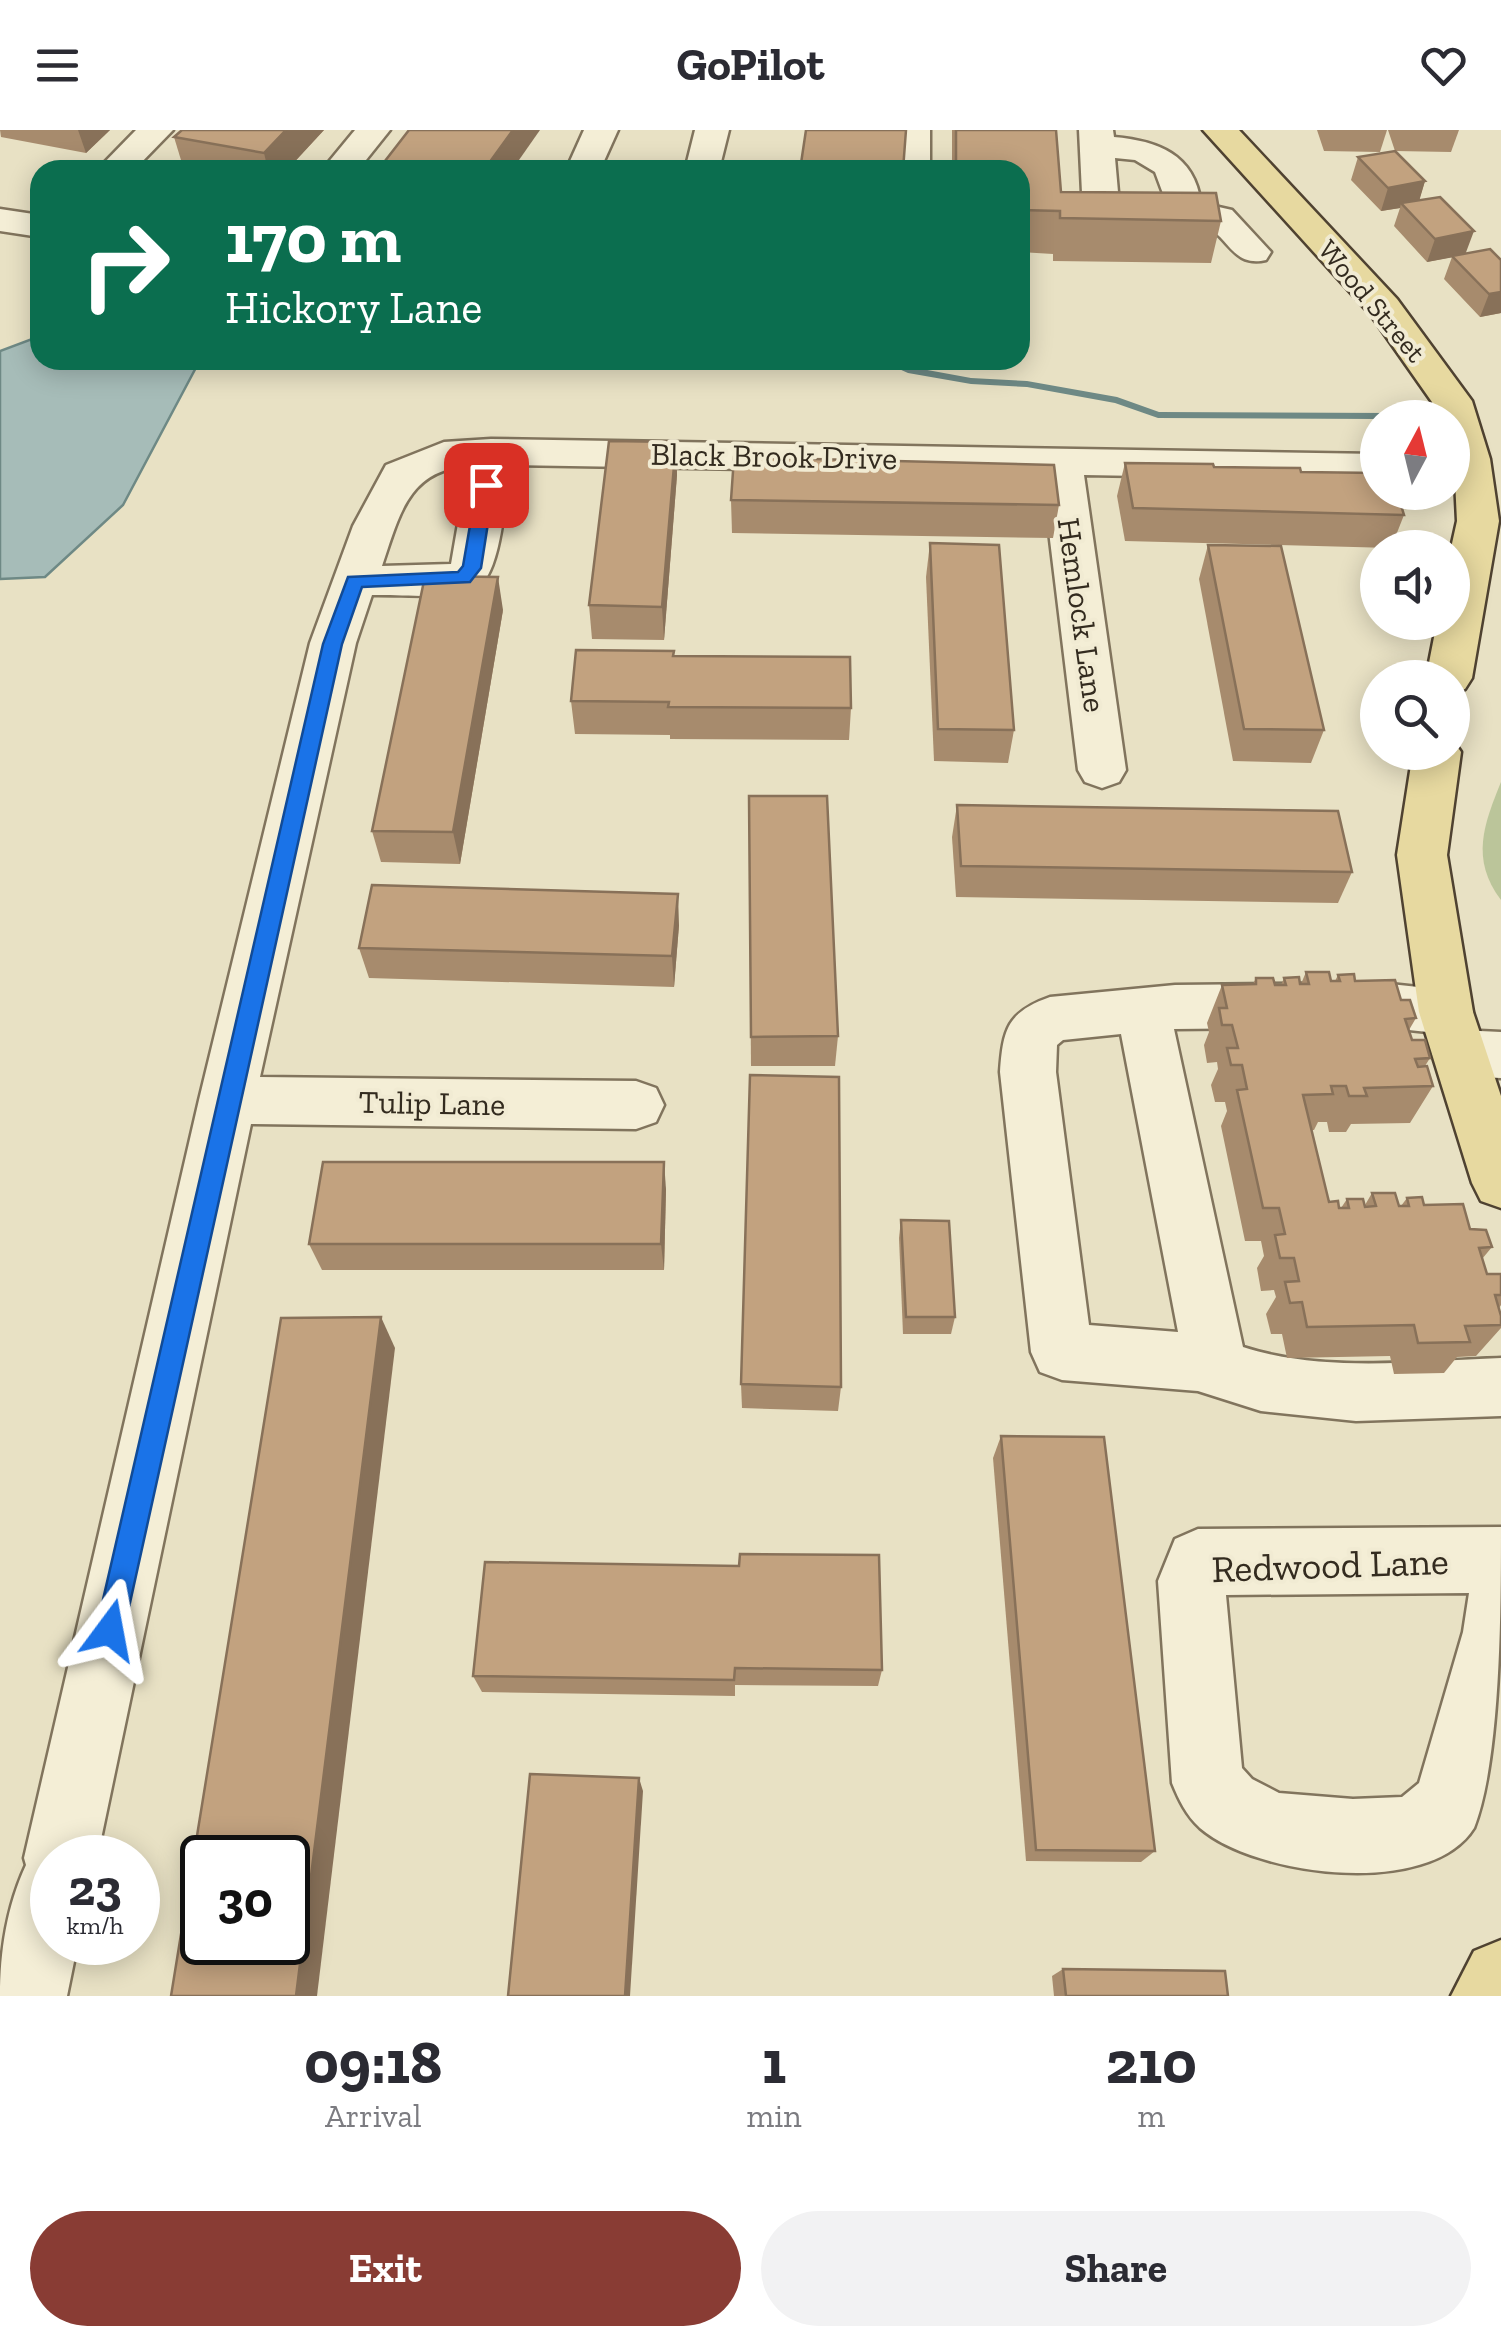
<!DOCTYPE html>
<style>
body{margin:0;font-family:"Zilla Slab",serif;background:#f2f2f3;color:#2b2b33;height:100vh;display:flex;flex-direction:column;font-size:38px;white-space:nowrap}
*{box-sizing:border-box;margin:0}
p{font-size:32px;color:#7c7c81}
.icon{flex:none;width:55px;height:55px;fill:none;stroke:currentColor;stroke-width:2;stroke-linecap:round;stroke-linejoin:round}
.map{position:relative;height:1866px;overflow:hidden}
.details{display:flex;flex-direction:column;background:#fff;flex:1}
.details>*{flex:none}
.hud{position:absolute;left:30px;top:30px;width:1000px;height:210px;border-radius:30px;box-shadow:0 5px 25px #0003;background:#0b6e4f;color:#fff;overflow:hidden}
.needle{width:65px;rotate:7deg}
.buttons{position:absolute;left:1360px;top:270px;display:grid;gap:20px}
.buttons a{display:grid;place-items:center;width:110px;height:110px;border-radius:50%;background:#fff;box-shadow:0 5px 25px #0003;font-size:50px}
.speed{position:absolute;left:30px;top:1705px;display:flex;gap:20px;font-size:50px;font-weight:700;text-align:center}
.speed>*{display:grid;place-content:center;width:130px;height:130px;border-radius:50%;background:#fff;box-shadow:0 5px 25px #0003;line-height:1}
.speed small{font-size:25px;font-weight:400}
.speed .limit{border:5px solid #111;border-radius:15px;background:#fff;color:#111}
.pin{position:absolute;display:grid;place-items:center;width:85px;height:85px;color:#fff;margin:-42px;border-radius:20px;box-shadow:0 5px 15px #0006}
.me{position:absolute;width:110px;margin:-55px;rotate:13deg;stroke-linejoin:round;filter:drop-shadow(0 0 8px #0008)}
.turn{display:flex;align-items:center;gap:35px;height:210px;padding:0 30px;font-size:45px}
.turn .icon{width:130px;height:130px;stroke-width:2.5}
.turn b{display:block;font-size:70px;line-height:85px}
.eta{display:flex;justify-content:space-evenly;align-items:center;height:170px;text-align:center}
.eta b{font-size:60px;font-weight:800;line-height:70px}
.button{display:flex;gap:20px;margin-top:auto;padding:20px 30px}
.button a{flex:1;height:115px;border-radius:60px;background:#893c34;color:#fff;font-size:40px;font-weight:800;line-height:115px;text-align:center}
.button a+a{background:#f2f2f3;color:#2b2b33}
header{display:flex;justify-content:space-between;align-items:center;height:130px;padding:0 30px;background:#fff;font-size:45px;font-weight:800}
.map>svg:first-child{display:block}
.green{fill:#bbc59a}
.water{fill:#a6bcb8;stroke:#6e8985;stroke-width:2.5}
.lines{fill:none;stroke-linecap:round;stroke-linejoin:round}
.stream{fill:#6e8985;fill-rule:evenodd}
.minor-casing{stroke:#81745d;stroke-width:5}
.major-casing{stroke:#4f4231;stroke-width:5}
.minor{fill:#f4eed6;fill-rule:evenodd}
.major{fill:#e7d9a0;fill-rule:evenodd}
.wall{fill:#a78b6d}
.shaded-wall{fill:#887159}
.building{fill:#c2a27f;stroke:#887159;stroke-width:2.5;fill-rule:evenodd}
.route{fill:#1a73e8;stroke:#114b97;stroke-width:2.5}
.labels{text-anchor:middle;dominant-baseline:central;stroke-width:8;stroke-linejoin:round;paint-order:stroke}
.far-street-label{font-size:28px;fill:#332b1f;stroke:#f1ebd3}
.street-label{font-size:32px;fill:#332b1f;stroke:#f1ebd3}
.near-street-label{font-size:38px;fill:#332b1f;stroke:#f1ebd3}
</style>
<header><svg class="icon" aria-label="menu" viewBox="0 0 24 24"><path d="M4 6h16M4 12h16M4 18h16"/></svg>GoPilot<svg class="icon" aria-label="heart" viewBox="0 0 24 24"><path d="M12 20l-8-8c-3-5 5-10 8-4 3-6 11-1 8 4z"/></svg></header>
<div class="map">
<svg width="1501" height="1866" viewBox="0 0 1501 1866">
<rect width="100%" height="100%" fill="#e8e1c4"/>
<path class="green" d="M 1501,652 L 1501,770 C 1470,729 1484,694 1501,652 Z"/>
<polygon class="water" points="40,206 40,230 200,230 123,375 45,447 0,449 0,221"/>
<g class="lines">
<polygon class="stream" points="879,230 893,230 911,237 971,248 1027,251 1117,267 1159,282 1392,283 1398,286 1378,289 1158,288 1115,273 1027,257 971,254 908,243"/>
<g class="minor-casing">
<g id="minor">
<polygon points="136,0 173,0 134,40 97,40"/>
<polygon points="355,0 390,0 358,40 322,40"/>
<polygon points="584,0 618,0 600,40 566,40"/>
<polygon points="695,0 729,0 719,40 685,40"/>
<rect x="896" y="0" width="34" height="40"/>
<path d="M 1079,0 L 1113,0 L 1114,7 C 1158,11 1194,24 1201,73 L 1232,80 L 1271,122 L 1266,130 C 1231,138 1229,104 1202,95 C 1169,84 1133,94 1099,86 L 1082,63 ZM 1115,28 L 1135,30 L 1155,42 L 1165,69 L 1122,68 L 1118,62 Z"/>
<polygon points="0,79 40,85 40,107 0,101"/>
<path d="M 491,309 L 1378,324 L 1378,350 L 1084,345 L 1126,640 L 1119,652 L 1102,658 L 1085,652 L 1078,640 L 1042,344 L 510,335 C 505,364 502,448 474,460 C 450,470 400,464 372,465 L 356,513 L 260,947 L 636,951 L 656,958 L 664,975 L 656,992 L 636,999 L 251,994 L 97,1728 L 52,1728 L 52,1812 L 78,1812 L 67,1866 L 0,1866 C 0,1821 7,1776 26,1735 L 24,1728 L 199,970 L 310,513 L 353,396 L 386,335 L 444,312 ZM 468,336 L 451,434 L 382,436 C 399,386 408,340 468,336 Z"/>
<path d="M 1381,853 L 1446,860 L 1465,867 L 1473,882 L 1465,897 L 1446,904 L 1381,897 L 1174,899 L 1243,1217 C 1324,1243 1417,1231 1501,1228 L 1501,1286 L 1356,1291 L 1261,1281 L 1198,1261 L 1062,1250 L 1040,1242 L 1031,1222 L 1000,942 C 1003,900 1007,882 1050,867 L 1175,855 ZM 1121,904 L 1178,1202 L 1089,1195 L 1056,942 L 1057,915 L 1063,910 Z"/>
<polygon points="1459,900 1501,902 1501,948 1459,946 1440,939 1432,923 1440,907"/>
<path d="M 1501,1397 C 1501,1478 1501,1629 1474,1698 C 1430,1769 1255,1746 1200,1698 C 1186,1685 1179,1670 1172,1653 L 1158,1451 L 1175,1409 L 1198,1399 ZM 1469,1463 L 1463,1502 L 1419,1653 L 1402,1667 L 1353,1669 L 1279,1663 L 1252,1649 L 1242,1638 L 1226,1465 Z"/>
</g>
</g>
<g class="major-casing">
<g id="major">
<polygon points="1203,0 1239,0 1397,169 1472,271 1490,329 1499,391 1472,548 1465,559 1452,563 1452,548 1426,548 1437,492 1452,492 1451,418 1457,391 1452,288 1437,288 1432,272 1371,185"/>
<polygon points="1452,609 1461,622 1447,725 1473,882 1501,966 1501,1078 1481,1071 1472,1053 1419,882 1397,725 1413,622 1452,622"/>
<polygon points="1501,1810 1501,1866 1451,1866 1474,1821"/>
</g>
</g>
<use href="#minor" class="minor"/>
<use href="#major" class="major"/>
</g>
<g class="wall">
<polygon points="0,0 110,0 86,23 1,7"/>
<polygon points="182,0 324,0 287,40 184,40 174,7"/>
<polygon points="952,0 1056,0 1061,62 1221,91 1211,133 1053,131 1053,124 1020,122 1020,40 952,40"/>
<polygon points="1317,0 1387,0 1380,22 1324,21"/>
<polygon points="1388,0 1459,0 1451,22 1395,21"/>
<polygon points="1358,27 1425,51 1419,70 1466,123 1501,183 1480,187 1444,149 1452,127 1427,132 1394,96 1400,78 1381,81 1351,50"/>
<polygon points="676,312 677,345 664,510 592,509 589,475"/>
<polygon points="1125,333 1301,342 1404,385 1391,418 1125,411 1117,366"/>
<polygon points="731,370 1059,375 1053,408 732,403"/>
<polygon points="930,413 1014,600 1008,633 934,631 926,447"/>
<polygon points="1208,415 1324,600 1311,633 1233,631 1199,449"/>
<polygon points="503,480 460,734 381,732 372,701"/>
<polygon points="674,526 851,578 849,610 670,609 670,605 575,604 571,571"/>
<polygon points="749,666 838,906 835,936 751,936"/>
<polygon points="957,675 1352,742 1338,773 956,767 952,707"/>
<polygon points="679,795 674,857 369,848 359,818"/>
<polygon points="1306,842 1331,851 1335,851 1338,845 1401,870 1416,888 1409,900 1412,910 1430,928 1425,936 1433,956 1410,993 1351,994 1346,1002 1329,1002 1327,992 1318,992 1314,1000 1312,1000 1329,1072 1339,1078 1341,1078 1347,1069 1365,1075 1372,1063 1399,1076 1401,1076 1407,1068 1470,1099 1492,1117 1482,1129 1487,1144 1501,1144 1501,1175 1499,1178 1501,1186 1501,1198 1476,1226 1457,1227 1444,1243 1394,1244 1390,1226 1287,1228 1282,1204 1271,1204 1266,1184 1276,1167 1274,1160 1261,1161 1257,1138 1264,1126 1261,1111 1245,1111 1221,996 1227,981 1225,972 1215,972 1211,955 1218,939 1217,932 1207,933 1204,915 1209,902 1207,893 1222,855 1253,854 1256,848 1275,855 1281,855 1284,848 1301,854"/>
<polygon points="666,1059 664,1140 322,1140 309,1114"/>
<polygon points="901,1090 955,1187 951,1204 903,1204 899,1108"/>
<polygon points="741,1254 841,1257 838,1281 742,1278"/>
<polygon points="1001,1306 1155,1721 1141,1732 1026,1731 993,1328"/>
<polygon points="485,1432 882,1540 878,1556 735,1555 735,1566 482,1562 473,1546"/>
<polygon points="1063,1839 1228,1866 1054,1866 1052,1846"/>
</g>
<g class="shaded-wall">
<polygon points="78,0 110,0 86,23"/>
<polygon points="286,0 324,0 287,40 268,40 264,23"/>
<polygon points="513,0 540,0 512,40 484,40"/>
<polygon points="1425,51 1418,75 1401,73 1400,78 1381,81 1388,58"/>
<polygon points="1474,101 1465,125 1427,132 1435,109"/>
<polygon points="1501,162 1501,183 1480,187 1489,164"/>
<polygon points="676,312 677,345 664,510 662,477"/>
<polygon points="498,447 503,480 460,734 453,702"/>
<polygon points="678,764 679,795 674,857 672,826"/>
<polygon points="664,1032 666,1059 664,1140 661,1114"/>
<polygon points="381,1187 395,1218 317,1866 296,1866"/>
<polygon points="639,1648 643,1661 630,1866 625,1866"/>
</g>
<g class="building">
<polygon points="182,0 286,0 264,23 174,7"/>
<polygon points="409,0 513,0 484,40 378,40"/>
<polygon points="806,0 906,0 903,40 800,40"/>
<polygon points="956,0 1056,0 1061,62 1216,63 1221,91 1060,88 1060,81 1020,80 1020,40 956,40"/>
<polygon points="1395,21 1425,51 1388,58 1358,27"/>
<polygon points="1440,67 1474,101 1435,109 1401,73"/>
<polygon points="1490,119 1501,130 1501,162 1489,164 1452,126"/>
<polygon points="609,311 676,312 662,477 589,475"/>
<polygon points="734,327 1054,335 1059,375 731,370"/>
<polygon points="1125,333 1213,334 1214,337 1300,338 1301,342 1378,343 1378,362 1397,362 1404,385 1133,378"/>
<polygon points="930,413 999,415 1014,600 938,599"/>
<polygon points="1208,415 1281,416 1324,600 1244,599"/>
<polygon points="425,446 498,447 453,702 372,701"/>
<polygon points="576,520 674,521 673,526 850,527 851,578 668,577 669,572 571,571"/>
<polygon points="749,666 827,666 838,906 751,907"/>
<polygon points="957,675 1338,681 1352,742 961,736"/>
<polygon points="372,755 678,764 672,826 359,818"/>
<polygon points="1306,842 1329,842 1331,851 1340,851 1338,845 1354,844 1355,851 1395,850 1401,870 1410,870 1416,888 1405,889 1412,910 1425,910 1430,928 1415,929 1418,937 1427,936 1433,956 1364,958 1367,966 1349,966 1346,956 1331,956 1333,964 1303,965 1329,1072 1338,1071 1339,1078 1349,1078 1347,1069 1363,1069 1365,1077 1376,1076 1372,1063 1395,1063 1399,1076 1409,1076 1407,1068 1422,1067 1424,1075 1463,1074 1470,1099 1486,1100 1492,1117 1479,1118 1487,1144 1501,1144 1501,1165 1495,1165 1501,1186 1501,1195 1465,1196 1470,1212 1418,1213 1414,1195 1307,1197 1302,1172 1290,1173 1285,1152 1299,1151 1294,1128 1280,1128 1275,1105 1285,1104 1279,1078 1263,1078 1237,960 1247,959 1242,935 1231,935 1227,918 1238,918 1232,895 1222,895 1219,878 1227,878 1222,855 1256,854 1256,848 1273,848 1275,855 1286,855 1284,848 1299,847 1300,854 1309,854"/>
<polygon points="750,945 839,947 841,1257 741,1254"/>
<polygon points="323,1032 664,1032 661,1114 309,1114"/>
<polygon points="901,1090 949,1091 955,1187 906,1187"/>
<path d="M 381,1187 L 296,1866 L 171,1866 L 281,1188 ZM 202,1728 L 288,1728 L 288,1812 L 202,1812 Z"/>
<polygon points="1001,1306 1104,1307 1155,1721 1036,1720"/>
<polygon points="740,1424 879,1425 882,1540 735,1538 734,1550 473,1546 485,1432 739,1436"/>
<polygon points="530,1644 639,1648 625,1866 508,1866"/>
<polygon points="1063,1839 1225,1841 1228,1866 1066,1866"/>
</g>
<polygon class="route" points="486,349 494,355 481,438 470,452 362,457 342,514 124,1500 120,1510 110,1514 100,1510 96,1500 323,514 348,447 458,442 463,436 477,355"/>
<g class="labels">
<g class="far-street-label">
<text transform="translate(1372 171) rotate(50)">Wood Street</text>
</g>
<g class="street-label">
<text transform="translate(774 326) rotate(1)">Black Brook Drive</text>
<text transform="translate(1082 485) rotate(82)">Hemlock Lane</text>
<text transform="translate(432 973) rotate(1)">Tulip Lane</text>
</g>
<g class="near-street-label">
<text transform="translate(1330 1435) rotate(-2)">Redwood Lane</text>
</g>
</g>
</svg>
<div class="buttons">
<a><svg class="needle" viewBox="-14 -14 28 28"><path d="M0-13l5 13h-10z" fill="#e53935"/><path d="M0 13l5-13h-10z" fill="#7c7c81"/></svg></a>
<a><svg class="icon" aria-label="sound" viewBox="0 0 24 24"><path d="M4 9h4l5-4v14l-5-4H4zM17 9q2 3 0 6"/></svg></a>
<a><svg class="icon" aria-label="search" viewBox="0 0 24 24"><circle cx="10" cy="10" r="6"/><path d="M15 15l6 6"/></svg></a>
</div>
<div class="speed"><div>23<small>km/h</small></div><div class="limit">30</div></div>
<div class="pin" style="left:486px;top:355px;background:#d93025"><svg class="icon" aria-label="arrive" viewBox="0 0 24 24"><path d="M6 21V4h12l-3 4 3 4H6"/></svg></div>
<svg class="me" style="left:110px;top:1500px" viewBox="-20 -20 40 40"><path d="M0-17L14 15 0 8-14 15z" fill="#1a73e8" stroke="#fff" stroke-width="4"/></svg>
<div class="hud">
<div class="turn"><svg class="icon" aria-label="right" viewBox="0 0 24 24"><path d="M7 20v-9h11M14 6l5 5-5 5"/></svg><div><b>170 m</b>Hickory Lane</div></div>
</div>
</div>
<section class="details">
<div class="eta">
<div><b>09:18</b><p>Arrival</p></div>
<div><b>1</b><p>min</p></div>
<div><b>210</b><p>m</p></div>
</div>
<div class="button"><a>Exit</a><a>Share</a></div>
</section>
